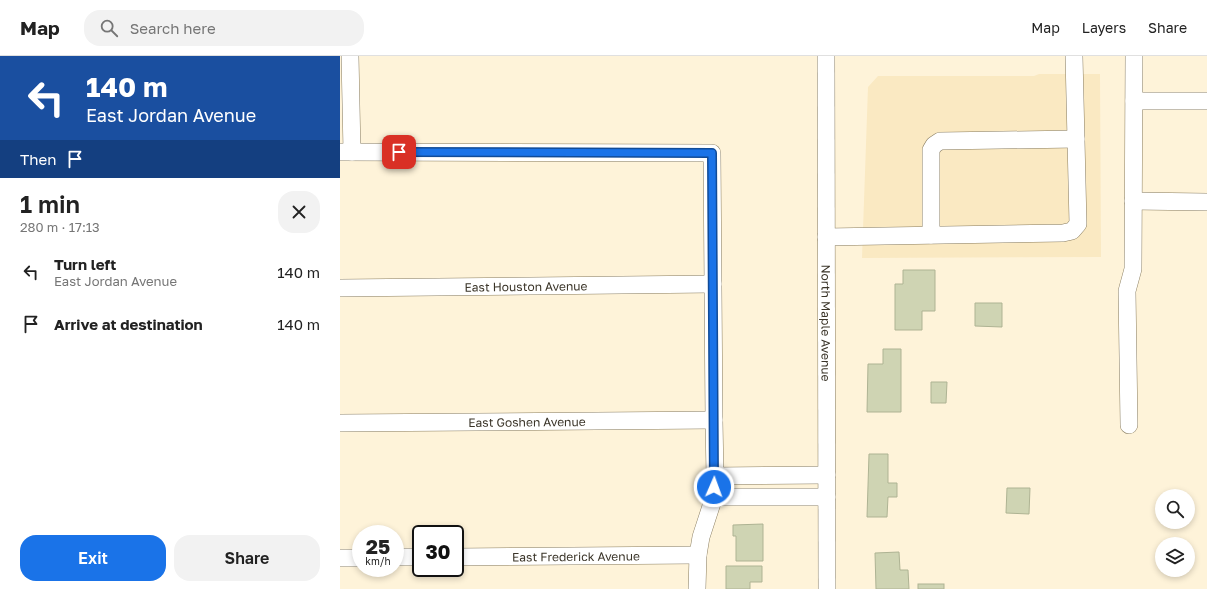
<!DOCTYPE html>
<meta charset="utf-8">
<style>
body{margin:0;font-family:"Golos Text",sans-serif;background:#f2f2f2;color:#222;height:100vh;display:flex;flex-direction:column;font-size:15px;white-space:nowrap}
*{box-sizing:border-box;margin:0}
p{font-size:13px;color:#767676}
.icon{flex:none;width:22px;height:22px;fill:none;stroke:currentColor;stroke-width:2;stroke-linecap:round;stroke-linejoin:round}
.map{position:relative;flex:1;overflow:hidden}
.drawer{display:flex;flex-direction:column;background:#fff;width:340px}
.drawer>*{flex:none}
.hud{background:#1a4fa0;color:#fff;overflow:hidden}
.tools{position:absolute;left:815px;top:433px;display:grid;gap:8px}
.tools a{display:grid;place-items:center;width:40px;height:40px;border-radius:50%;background:#fff;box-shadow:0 2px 6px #0003;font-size:20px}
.speed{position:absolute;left:12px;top:469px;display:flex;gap:8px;font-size:20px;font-weight:700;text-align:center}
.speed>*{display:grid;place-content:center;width:52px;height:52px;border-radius:50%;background:#fff;box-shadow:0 2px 6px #0003;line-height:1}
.speed small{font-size:10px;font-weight:400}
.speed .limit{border:2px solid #111;border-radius:6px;background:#fff;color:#111}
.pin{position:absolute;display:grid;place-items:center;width:34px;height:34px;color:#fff;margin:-17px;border-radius:8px;box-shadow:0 2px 6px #0006}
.me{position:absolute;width:44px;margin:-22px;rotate:2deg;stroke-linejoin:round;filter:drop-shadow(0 0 3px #0008)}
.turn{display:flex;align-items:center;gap:14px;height:84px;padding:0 20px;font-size:18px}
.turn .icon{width:52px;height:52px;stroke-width:2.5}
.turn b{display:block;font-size:28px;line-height:34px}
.then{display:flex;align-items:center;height:38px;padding:0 20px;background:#0003;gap:8px;font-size:15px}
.round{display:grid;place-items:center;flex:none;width:42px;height:42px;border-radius:16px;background:#f2f2f2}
.overview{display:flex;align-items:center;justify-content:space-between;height:68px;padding:0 20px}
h1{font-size:24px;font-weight:600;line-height:30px}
.primary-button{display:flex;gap:8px;margin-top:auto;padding:8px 20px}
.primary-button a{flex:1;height:46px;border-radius:16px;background:#1a73e8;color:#fff;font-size:16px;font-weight:600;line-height:46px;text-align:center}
.primary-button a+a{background:#f2f2f2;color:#222}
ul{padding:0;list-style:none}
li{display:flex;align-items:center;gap:12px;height:52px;padding:0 20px}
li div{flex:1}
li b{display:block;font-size:15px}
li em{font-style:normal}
header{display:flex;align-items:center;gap:24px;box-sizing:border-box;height:56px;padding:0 20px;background:#fff;border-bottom:1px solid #e0e0e0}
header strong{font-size:19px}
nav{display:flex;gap:22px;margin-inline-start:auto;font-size:14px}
.search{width:280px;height:36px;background:#f2f2f2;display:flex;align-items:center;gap:10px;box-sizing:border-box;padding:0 14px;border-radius:16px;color:#767676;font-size:15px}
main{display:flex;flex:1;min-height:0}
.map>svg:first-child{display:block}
.built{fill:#fae9c2}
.building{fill:#cfd4b3;stroke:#aeb393}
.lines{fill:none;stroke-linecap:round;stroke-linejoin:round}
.minor-casing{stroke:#897d60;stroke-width:18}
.minor{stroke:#fff;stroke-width:17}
.route-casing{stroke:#114b97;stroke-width:10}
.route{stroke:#1a73e8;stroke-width:7}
.labels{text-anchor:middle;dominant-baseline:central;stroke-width:3;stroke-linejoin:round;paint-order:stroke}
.street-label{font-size:12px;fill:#3a3428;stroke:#fff}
</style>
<header>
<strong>Map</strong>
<div class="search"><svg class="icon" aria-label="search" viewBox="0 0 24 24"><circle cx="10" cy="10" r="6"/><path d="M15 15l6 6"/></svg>Search here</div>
<nav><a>Map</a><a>Layers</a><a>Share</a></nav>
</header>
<main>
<section class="drawer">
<div class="hud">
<div class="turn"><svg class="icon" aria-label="left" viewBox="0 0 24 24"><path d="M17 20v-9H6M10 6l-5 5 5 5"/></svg><div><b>140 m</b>East Jordan Avenue</div></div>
<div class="then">Then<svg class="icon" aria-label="arrive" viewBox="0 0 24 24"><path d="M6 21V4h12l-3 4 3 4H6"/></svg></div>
</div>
<div class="overview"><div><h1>1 min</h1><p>280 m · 17:13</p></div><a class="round"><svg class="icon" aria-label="close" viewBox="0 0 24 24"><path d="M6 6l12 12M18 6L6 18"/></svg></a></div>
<ul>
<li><svg class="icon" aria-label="left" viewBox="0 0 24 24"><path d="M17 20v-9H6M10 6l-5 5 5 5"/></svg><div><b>Turn left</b><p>East Jordan Avenue</p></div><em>140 m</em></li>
<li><svg class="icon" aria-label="arrive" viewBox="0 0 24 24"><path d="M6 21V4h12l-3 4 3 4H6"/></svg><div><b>Arrive at destination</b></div><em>140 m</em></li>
</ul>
<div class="primary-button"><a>Exit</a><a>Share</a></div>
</section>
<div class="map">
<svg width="867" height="533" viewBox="0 0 867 533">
<rect width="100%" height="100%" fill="#fef3d9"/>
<polygon class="built" points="699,18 760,18 761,201 522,202 528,31 538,20 694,20"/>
<g class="building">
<polygon points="563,214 595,214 595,255 582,255 582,274 555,274 555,228 563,228"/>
<polygon points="635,247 662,247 662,271 635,270"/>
<polygon points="543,293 561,293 561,356 527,356 528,308 543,308"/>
<polygon points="591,326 607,326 606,347 591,347"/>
<polygon points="529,398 548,398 548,427 557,427 557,441 548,441 547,461 527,461"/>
<polygon points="667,432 690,432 689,458 666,457"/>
<polygon points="423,468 423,505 396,505 396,480 393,480 393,469"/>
<polygon points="559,496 560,514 568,514 569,533 536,533 535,497"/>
<polygon points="386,510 422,510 422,526 410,526 410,533 386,533"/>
<rect x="578" y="528" width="26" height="5"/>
</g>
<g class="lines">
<g class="minor-casing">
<g id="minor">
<polyline points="10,0 12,96"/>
<path id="s1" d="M 486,0 L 487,533"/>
<polyline points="794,45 867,45"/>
<polyline points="0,96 372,97 374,364 375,420 374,441 361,481 358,499 357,533"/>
<polyline points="793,145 867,146"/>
<polyline points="591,179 591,94 594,89 600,85 736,83"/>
<polyline points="486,181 723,177 732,175 738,168 734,0"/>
<path id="s2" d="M 0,232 L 373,228"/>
<path id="s3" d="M 0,367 L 374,364"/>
<polyline points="789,369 787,235 793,213 794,0"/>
<polyline points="375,420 487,419"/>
<polyline points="374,441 487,441"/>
<polyline points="55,501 81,501"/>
<path id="s4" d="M 115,501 L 358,499"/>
<polyline points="0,502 21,502"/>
</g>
</g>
<use href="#minor" class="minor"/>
</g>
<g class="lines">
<g class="route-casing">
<polyline id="route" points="59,96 372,97 374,431"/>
</g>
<use href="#route" class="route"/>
</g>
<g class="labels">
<g class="street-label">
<text stroke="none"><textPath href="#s2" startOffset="186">East Houston Avenue</textPath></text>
<text stroke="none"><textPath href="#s1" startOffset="267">North Maple Avenue</textPath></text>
<text stroke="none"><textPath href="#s3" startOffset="187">East Goshen Avenue</textPath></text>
<text stroke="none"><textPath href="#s4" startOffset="121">East Frederick Avenue</textPath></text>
</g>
</g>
</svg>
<div class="tools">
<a><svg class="icon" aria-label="search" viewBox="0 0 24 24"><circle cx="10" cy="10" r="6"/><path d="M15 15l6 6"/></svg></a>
<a><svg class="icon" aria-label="layers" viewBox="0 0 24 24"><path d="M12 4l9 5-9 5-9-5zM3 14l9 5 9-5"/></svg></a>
</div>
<div class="speed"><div>25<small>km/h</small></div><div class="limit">30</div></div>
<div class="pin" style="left:59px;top:96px;background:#d93025"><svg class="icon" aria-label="arrive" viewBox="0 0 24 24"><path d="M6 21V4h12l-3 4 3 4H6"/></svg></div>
<svg class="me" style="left:374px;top:431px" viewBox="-20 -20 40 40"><circle r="17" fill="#1a73e8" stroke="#fff" stroke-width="3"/><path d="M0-11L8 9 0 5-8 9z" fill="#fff"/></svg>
</div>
</main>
